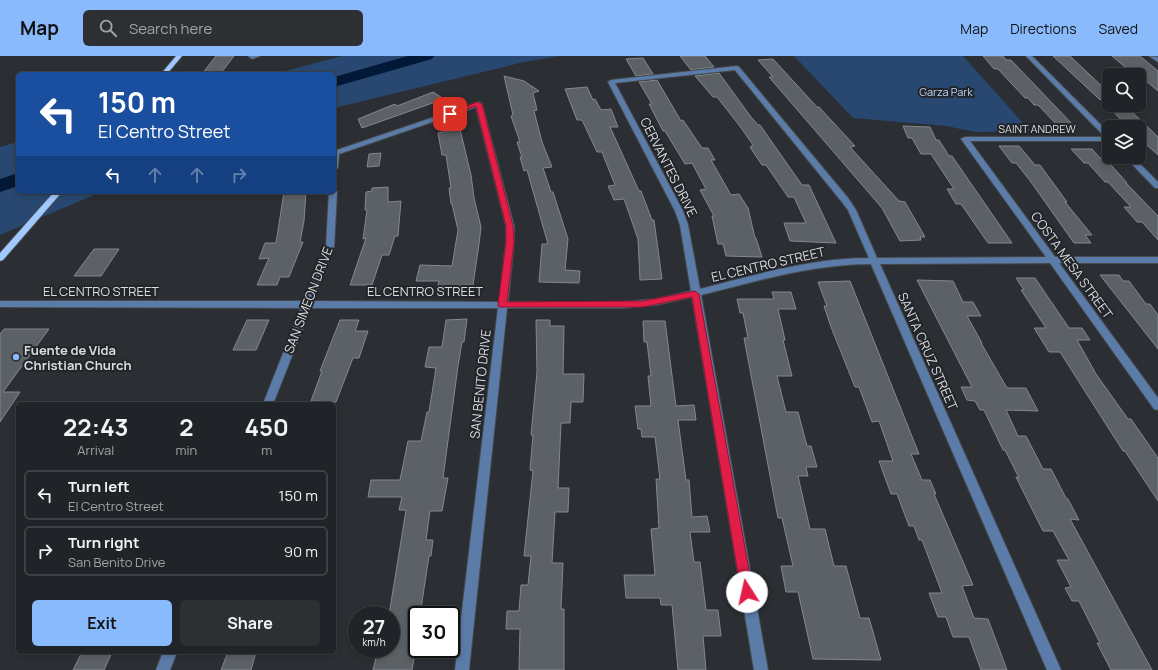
<!DOCTYPE html>
<style>
body{margin:0;font-family:Manrope,sans-serif;background:#2d2f33;color:#f1f3f6;height:100vh;display:flex;flex-direction:column;font-size:15px;white-space:nowrap}
*{box-sizing:border-box;margin:0}
p{font-size:13px;color:#a2a4a7}
.icon{flex:none;width:22px;height:22px;fill:none;stroke:currentColor;stroke-width:2;stroke-linecap:round;stroke-linejoin:round}
.map{position:relative;flex:1;overflow:hidden}
.details{position:absolute;left:16px;top:346px;width:320px;height:252px;display:flex;flex-direction:column;background:#202327;border-radius:6px;box-shadow:0 2px 6px #0003,0 0 0 1px #3d4044}
.details>*{flex:none}
.top-card{position:absolute;left:16px;top:16px;width:320px;height:122px;border-radius:6px;box-shadow:0 2px 6px #0003,0 0 0 1px #3d4044;background:#1a4fa0;color:#fff;overflow:hidden}
.controls{position:absolute;left:1102px;top:12px;display:grid;gap:8px}
.controls a{display:grid;place-items:center;width:44px;height:44px;border-radius:6px;background:#202327;box-shadow:0 2px 6px #0003,0 0 0 1px #3d4044;font-size:20px}
.speed{position:absolute;left:348px;top:550px;display:flex;gap:8px;font-size:20px;font-weight:700;text-align:center}
.speed>*{display:grid;place-content:center;width:52px;height:52px;border-radius:50%;background:#202327;box-shadow:0 2px 6px #0003,0 0 0 1px #3d4044;line-height:1}
.speed small{font-size:10px;font-weight:400}
.speed .limit{border:2px solid #111;border-radius:6px;background:#fff;color:#111}
.pin{position:absolute;display:grid;place-items:center;width:34px;height:34px;color:#fff;margin:-17px;border-radius:8px;box-shadow:0 2px 6px #0006}
.me{position:absolute;width:44px;margin:-22px;rotate:350deg;stroke-linejoin:round;filter:drop-shadow(0 0 3px #0008)}
.turn{display:flex;align-items:center;gap:14px;height:84px;padding:0 16px;font-size:18px}
.turn .icon{width:52px;height:52px;stroke-width:2.5}
.turn b{display:block;font-size:28px;line-height:34px}
.lanes{display:flex;align-items:center;height:38px;padding:0 16px;background:#0003;justify-content:center;gap:20px;direction:ltr}
.lanes .off{opacity:.35}
.eta{display:flex;justify-content:space-evenly;align-items:center;height:68px;text-align:center}
.eta b{font-size:24px;font-weight:700;line-height:28px}
.cta{display:flex;gap:8px;margin-top:auto;padding:8px 16px}
.cta a{flex:1;height:46px;border-radius:6px;background:#89bafc;color:#111;font-size:16px;font-weight:700;line-height:46px;text-align:center}
.cta a+a{background:#2d2f33;color:#f1f3f6}
ul{padding:0;list-style:none}
li{display:flex;align-items:center;gap:12px;height:50px;margin:0 8px 6px;padding:0 8px;border:2px solid #3d4044;border-radius:6px}
li div{flex:1}
li b{display:block;font-size:15px}
li em{font-style:normal}
header{display:flex;align-items:center;gap:24px;box-sizing:border-box;height:56px;padding:0 20px;background:#89bafc;color:#111}
header strong{font-size:19px}
nav{display:flex;gap:22px;margin-inline-start:auto;font-size:14px}
.search{width:280px;height:36px;background:#2d2f33;display:flex;align-items:center;gap:10px;box-sizing:border-box;padding:0 14px;border-radius:6px;color:#a2a4a7;font-size:15px}
.map>svg:first-child{display:block}
.green{fill:#294871}
.lines{fill:none;stroke-linecap:round;stroke-linejoin:round}
.river{fill:#011837;fill-rule:evenodd}
.building{fill:#5c6166;stroke:#83888e}
.minor-casing{stroke:#474b4f;stroke-width:2}
.major-casing{stroke:#474b4f;stroke-width:2}
.minor{fill:#5b7ca8;fill-rule:evenodd}
.major{fill:#a0c9ff;fill-rule:evenodd}
.route{fill:#e11d48;stroke:#92132f}
.poi-dot{fill:#89bafc;stroke:#22252a;stroke-width:1.5}
.labels{text-anchor:middle;dominant-baseline:central;stroke-width:4;stroke-linejoin:round;paint-order:stroke}
.far-park-label{font-size:11px;fill:#b7d2f5;stroke:#22252a}
.far-street-label{font-size:11px;fill:#d9dbdf;stroke:#22252a}
.street-label{font-size:13px;fill:#d9dbdf;stroke:#22252a}
.poi-label{font-size:13px;font-weight:bold;fill:#d9dbdf;stroke:#22252a;text-anchor:start}
</style>
<header>
<strong>Map</strong>
<div class="search"><svg class="icon" aria-label="search" viewBox="0 0 24 24"><circle cx="10" cy="10" r="6"/><path d="M15 15l6 6"/></svg>Search here</div>
<nav><a>Map</a><a>Directions</a><a>Saved</a></nav>
</header>
<div class="map">
<svg width="1158" height="614" viewBox="0 0 1158 614">
<rect width="100%" height="100%" fill="#2b2f34"/>
<g class="green">
<polygon points="342,0 560,0 524,6 334,52 334,18 274,18"/>
<polygon points="794,0 963,0 1030,75 976,76 946,70 853,62"/>
<polygon points="18,86 18,136 101,136 0,179 0,91"/>
</g>
<g class="lines">
<g class="river">
<polygon points="408,0 434,0 432,3 334,31 334,21"/>
<polygon points="18,117 18,130 0,136 0,123"/>
</g>
</g>
<g class="building">
<polygon points="216,0 234,0 221,17 202,18"/>
<polygon points="680,0 705,0 714,11 691,14"/>
<polygon points="983,0 1003,0 1006,4 1011,4 1076,72 1060,72 1038,49 1034,49 1028,42 1025,42 998,13 994,13"/>
<polygon points="1053,0 1070,0 1109,37 1109,41 1103,41 1100,44 1097,41"/>
<polygon points="1112,0 1140,0 1158,15 1158,35 1139,19 1135,16 1131,16"/>
<polygon points="643,2 653,18 636,20 626,3"/>
<polygon points="773,3 817,51 819,51 855,90 850,91 899,145 905,146 925,181 920,181 921,184 900,185 882,152 769,21 773,21 758,4"/>
<polygon points="719,17 751,61 758,69 760,69 802,129 809,129 836,187 790,185 784,167 806,167 794,141 788,141 766,109 762,109 750,91 753,89 739,69 717,41 713,41 695,20"/>
<polygon points="504,20 524,25 539,35 533,37 537,54 534,55 542,86 552,111 543,112 551,136 553,136 568,183 565,214 580,215 579,227 539,226 542,188 548,188 527,114 524,115 520,101 522,101 517,86 520,86 511,60 513,59"/>
<polygon points="657,24 681,65 683,64 702,92 708,92 715,104 711,104 731,139 739,138 748,152 755,182 756,182 762,201 726,200 723,188 718,188 712,160 714,160 700,134 706,133 692,107 685,108 665,75 663,75 649,48 652,48 639,26"/>
<polygon points="587,31 593,44 595,43 601,54 611,53 618,71 610,71 639,135 641,135 652,164 654,164 662,223 640,224 638,183 624,143 614,144 608,130 615,129 602,96 597,96 582,64 577,64 565,33"/>
<polygon points="433,36 444,43 362,72 358,63 395,48 397,50"/>
<polygon points="1107,49 1125,49 1158,81 1158,99 1139,82 1139,71 1128,71"/>
<polygon points="459,69 471,119 474,142 481,171 479,188 473,229 438,230 439,225 416,225 420,209 452,210 458,174 452,148 451,148 449,132 451,132 446,99 442,99 438,77 443,76 442,71"/>
<polygon points="903,70 930,71 936,84 939,84 949,100 952,100 1012,187 988,187 961,148 956,148 947,133 954,133 931,98 921,98 912,82 908,82"/>
<polygon points="999,90 1019,90 1035,109 1040,109 1067,146 1065,146 1092,179 1085,179 1091,187 1074,187 1031,126 1016,107 1012,107"/>
<polygon points="1071,93 1092,93 1100,102 1105,102 1127,127 1126,127 1158,160 1158,184 1142,166 1137,166 1124,151 1131,151 1108,126 1105,126 1088,107 1084,107"/>
<polygon points="381,97 379,110 367,111 369,98"/>
<polygon points="388,131 388,146 401,145 398,180 395,180 389,199 382,199 372,229 350,229 366,182 363,183 367,154 365,154 366,136 372,135 372,132"/>
<polygon points="284,136 306,136 304,165 300,186 303,186 289,221 280,221 277,229 257,229 269,202 259,203 265,187 276,187"/>
<polygon points="94,193 119,193 101,220 74,220"/>
<polygon points="1100,219 1119,219 1123,225 1129,225 1146,248 1150,248 1158,259 1158,293"/>
<polygon points="1016,222 1035,222 1069,272 1082,272 1090,284 1077,284 1096,318 1128,363 1131,363 1158,402 1158,445 1125,395 1123,395 1060,296 1049,296 1034,272 1046,272 1021,234 1024,234"/>
<polygon points="917,224 953,225 963,246 973,246 981,260 967,260 982,287 981,287 1007,332 1026,332 1038,355 1006,354 1018,380 1026,380 1043,413 1051,413 1066,442 1068,443 1079,464 1070,463 1152,614 1111,614 1097,587 1100,587 1079,545 1072,545 1065,532 1071,531 1057,504 1069,504 1053,475 1043,475 1016,421 1019,422 1005,394 1003,394 984,354 980,354 975,345 967,344 961,331 972,331"/>
<polygon points="850,225 919,398 911,398 922,424 930,424 936,438 934,438 973,529 962,530 974,562 988,563 1007,614 981,614 969,581 953,581 946,561 938,561 929,537 942,537 922,484 919,484 914,470 909,470 897,438 891,438 879,405 893,405 879,365 872,366 859,331 855,331 831,271 824,250 827,250 818,226"/>
<polygon points="772,236 791,236 796,253 778,253 785,284 783,284 792,320 777,320 786,356 798,356 807,390 811,390 817,411 806,411 808,420 798,420 810,473 825,473 834,510 846,510 860,562 869,562 881,604 813,603 798,536 786,536 781,510 793,510 782,462 778,462 744,282 748,282 743,257 740,257 737,243 774,243"/>
<polygon points="467,263 464,286 462,286 458,310 443,422 448,422 442,455 430,455 426,484 433,484 431,500 429,500 420,559 417,559 417,587 412,614 373,614 378,593 391,593 391,559 389,559 406,454 399,454 402,441 368,441 371,424 400,424 408,385 421,385 427,356 429,356 436,312 425,311 429,291 442,291 446,264"/>
<polygon points="247,264 269,264 256,294 233,294"/>
<polygon points="340,264 359,264 355,275 368,275 359,302 353,302 336,346 311,345 322,315 320,315"/>
<polygon points="536,264 550,264 550,270 564,270 563,318 584,318 583,346 571,346 570,367 561,367 558,432 569,432 568,456 555,456 552,507 563,507 561,553 564,553 564,614 519,614 520,573 506,573 507,555 519,555 521,529 528,529 531,500 524,500 533,415 530,414 533,379 531,379 537,316"/>
<polygon points="643,265 665,265 676,350 694,349 696,364 678,364 686,424 689,424 692,461 707,460 710,476 690,476 694,506 700,506 706,554 718,554 721,580 703,580 706,614 678,614 672,549 661,549 660,542 626,542 624,519 655,519 651,473 659,472 656,423 660,423 655,381 642,381 641,373 638,373 635,350 651,350 648,320 651,320 647,286 644,286"/>
<polygon points="4,273 49,273 3,336 20,336 0,366 0,278"/>
<polygon points="82,596 112,596 104,614 73,614"/>
<polygon points="228,596 256,596 251,614 221,614"/>
</g>
<g class="lines">
<g class="minor-casing">
<g id="minor">
<polygon points="248,0 260,0 252,3"/>
<path d="M 1026,0 L 1032,0 L 1109,77 L 1109,85 L 970,85 L 1055,201 L 1158,201 L 1158,207 L 1059,207 L 1158,342 L 1158,354 L 1154,353 L 1050,207 L 880,208 L 1061,614 L 1047,614 L 871,208 C 813,208 757,225 701,239 L 768,614 L 754,614 L 692,241 L 656,249 L 623,252 L 507,252 L 469,614 L 455,614 L 498,252 L 311,252 L 273,348 L 263,348 L 301,252 L 0,251 L 0,245 L 304,245 L 326,191 L 329,136 L 334,136 L 334,134 L 337,136 L 334,191 L 313,245 L 499,246 L 506,186 L 506,170 L 476,51 L 339,98 L 338,112 L 334,114 L 334,95 L 479,46 L 482,48 L 514,170 L 514,186 L 508,246 L 623,246 L 656,243 L 691,235 L 680,169 L 675,155 L 608,26 L 611,24 L 737,10 L 739,11 L 848,142 L 856,154 L 877,202 L 1046,201 L 961,83 L 965,81 L 1105,81 ZM 735,14 L 842,146 L 848,154 L 869,202 C 811,202 755,219 700,233 L 688,169 L 683,155 L 615,27 Z"/>
<polygon points="1149,0 1158,1 1158,6"/>
<polygon points="1125,101 1133,101 1158,126 1158,132 1155,132"/>
<polygon points="163,596 177,596 170,614 156,614"/>
</g>
</g>
<g class="major-casing">
<g id="major">
<polygon points="176,0 182,0 167,18 161,18"/>
<polygon points="54,136 62,136 3,204 0,205 0,197"/>
</g>
</g>
<use href="#minor" class="minor"/>
<use href="#major" class="major"/>
</g>
<polygon class="route" points="477,46 482,48 513,170 514,186 507,246 643,245 695,235 699,238 753,536 751,540 747,542 743,540 741,536 692,241 643,251 499,251 498,249 506,186 506,170 476,50 450,59 447,58"/>
<circle class="poi-dot" cx="16" cy="301" r="4"/>
<g class="labels">
<g class="far-park-label">
<text x="946" y="35">Garza Park</text>
</g>
<g class="far-street-label">
<text x="1037" y="72">SAINT ANDREW</text>
</g>
<g class="street-label">
<text transform="translate(669 111) rotate(63)">CERVANTES DRIVE</text>
<text transform="translate(768 208) rotate(-13)">EL CENTRO STREET</text>
<text transform="translate(1072 209) rotate(54)">COSTA MESA STREET</text>
<text x="101" y="235">EL CENTRO STREET</text>
<text x="425" y="235">EL CENTRO STREET</text>
<text transform="translate(308 244) rotate(-69)">SAN SIMEON DRIVE</text>
<text transform="translate(928 295) rotate(66)">SANTA CRUZ STREET</text>
<text transform="translate(480 328) rotate(-84)">SAN BENITO DRIVE</text>
</g>
<g class="poi-label">
<text x="24" y="294">Fuente de Vida<tspan x="24" dy="15">Christian Church</tspan></text>
</g>
</g>
</svg>
<div class="controls">
<a><svg class="icon" aria-label="search" viewBox="0 0 24 24"><circle cx="10" cy="10" r="6"/><path d="M15 15l6 6"/></svg></a>
<a><svg class="icon" aria-label="layers" viewBox="0 0 24 24"><path d="M12 4l9 5-9 5-9-5zM3 14l9 5 9-5"/></svg></a>
</div>
<div class="speed"><div>27<small>km/h</small></div><div class="limit">30</div></div>
<div class="pin" style="left:450px;top:58px;background:#d93025"><svg class="icon" aria-label="arrive" viewBox="0 0 24 24"><path d="M6 21V4h12l-3 4 3 4H6"/></svg></div>
<svg class="me" style="left:747px;top:536px" viewBox="-20 -20 40 40"><circle r="19" fill="#fff"/><path d="M0-13L10 11 0 6-10 11z" fill="#e11d48"/></svg>
<div class="top-card">
<div class="turn"><svg class="icon" aria-label="left" viewBox="0 0 24 24"><path d="M17 20v-9H6M10 6l-5 5 5 5"/></svg><div><b>150 m</b>El Centro Street</div></div>
<div class="lanes"><svg class="icon" aria-label="left" viewBox="0 0 24 24"><path d="M17 20v-9H6M10 6l-5 5 5 5"/></svg><svg class="icon off" aria-label="ahead" viewBox="0 0 24 24"><path d="M12 20V5M6 11l6-6 6 6"/></svg><svg class="icon off" aria-label="ahead" viewBox="0 0 24 24"><path d="M12 20V5M6 11l6-6 6 6"/></svg><svg class="icon off" aria-label="right" viewBox="0 0 24 24"><path d="M7 20v-9h11M14 6l5 5-5 5"/></svg></div>
</div>
<section class="details">
<div class="eta">
<div><b>22:43</b><p>Arrival</p></div>
<div><b>2</b><p>min</p></div>
<div><b>450</b><p>m</p></div>
</div>
<ul>
<li><svg class="icon" aria-label="left" viewBox="0 0 24 24"><path d="M17 20v-9H6M10 6l-5 5 5 5"/></svg><div><b>Turn left</b><p>El Centro Street</p></div><em>150 m</em></li>
<li><svg class="icon" aria-label="right" viewBox="0 0 24 24"><path d="M7 20v-9h11M14 6l5 5-5 5"/></svg><div><b>Turn right</b><p>San Benito Drive</p></div><em>90 m</em></li>
</ul>
<div class="cta"><a>Exit</a><a>Share</a></div>
</section>
</div>
